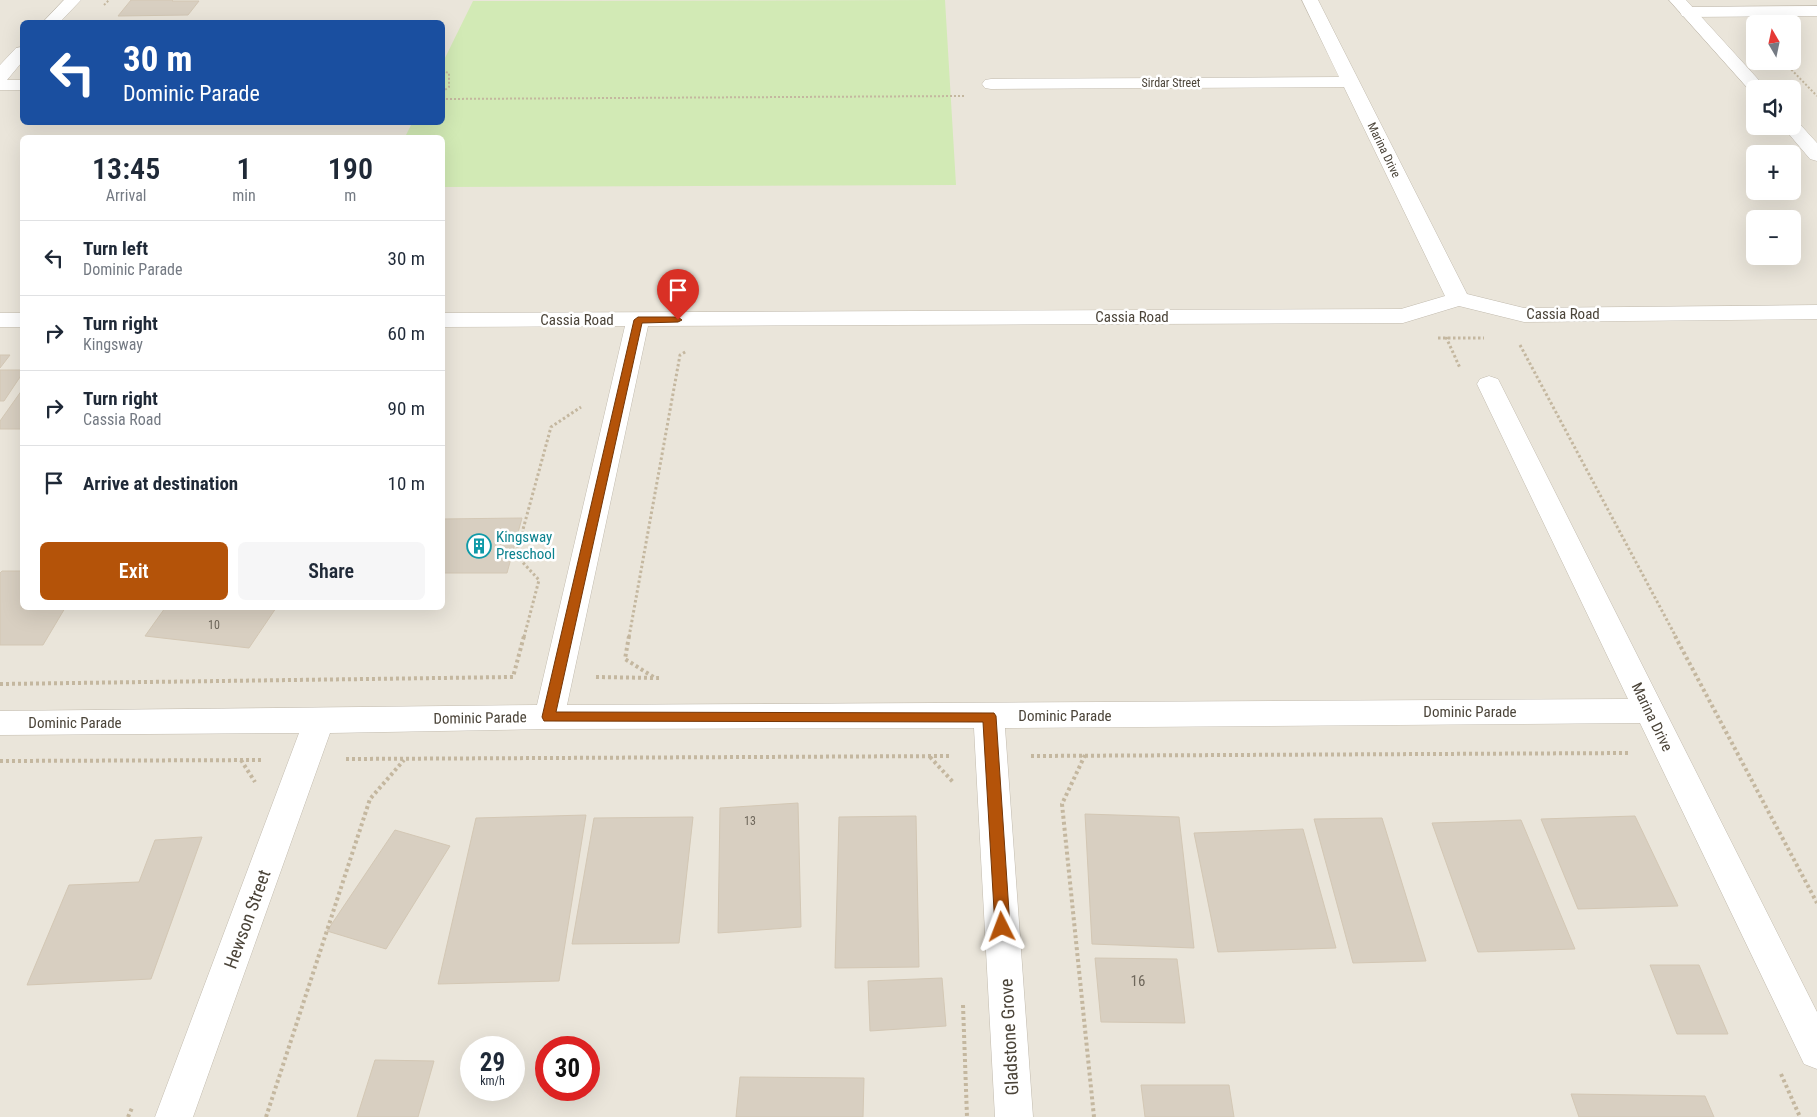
<!DOCTYPE html>
<meta charset="utf-8">
<style>
body{margin:0;font-family:"Roboto Condensed",sans-serif;background:#f6f6f7;color:#1f2937;height:100vh;display:flex;flex-direction:column;font-size:19px;white-space:nowrap}
*{box-sizing:border-box;margin:0}
p{font-size:16px;color:#747a83}
.icon{flex:none;width:28px;height:28px;fill:none;stroke:currentColor;stroke-width:2;stroke-linecap:round;stroke-linejoin:round}
.map{position:relative;flex:1;overflow:hidden}
.drawer{position:absolute;left:20px;top:135px;width:425px;height:475px;display:flex;flex-direction:column;background:#fff;border-radius:8px;box-shadow:0 5px 20px #0002}
.drawer>*{flex:none}
.guide{position:absolute;left:20px;top:20px;width:425px;height:105px;border-radius:8px;box-shadow:0 5px 20px #0002;background:#1a4fa0;color:#fff;overflow:hidden}
.needle{width:32px;rotate:351deg}
.fabs{position:absolute;left:1746px;top:15px;display:grid;gap:10px}
.fabs a{display:grid;place-items:center;width:55px;height:55px;border-radius:8px;background:#fff;box-shadow:0 5px 20px #0002;font-size:25px}
.speed{position:absolute;left:460px;top:1036px;display:flex;gap:10px;font-size:25px;font-weight:700;text-align:center}
.speed>*{display:grid;place-content:center;width:65px;height:65px;border-radius:50%;background:#fff;box-shadow:0 5px 20px #0002;line-height:1}
.speed small{font-size:12px;font-weight:400}
.speed .limit{border:8px solid #d22;background:#fff;color:#111}
.pin{position:absolute;display:grid;place-items:center;width:42px;height:42px;color:#fff;margin:-51px -21px;border-radius:50% 50% 50% 0;rotate:-45deg;box-shadow:0 0 5px #0007}
.pin .icon{rotate:45deg}
.me{position:absolute;width:55px;margin:-28px;rotate:357deg;stroke-linejoin:round;filter:drop-shadow(0 0 4px #0008)}
.turn{display:flex;align-items:center;gap:18px;height:105px;padding:0 20px;font-size:22px}
.turn .icon{width:65px;height:65px;stroke-width:2.5}
.turn b{display:block;font-size:35px;line-height:42px}
.eta{display:flex;justify-content:space-evenly;align-items:center;height:85px;text-align:center}
.eta b{font-size:30px;font-weight:600;line-height:35px}
.cta{display:flex;gap:10px;margin-top:auto;padding:10px 20px}
.cta a{flex:1;height:58px;border-radius:8px;background:#b45309;color:#fff;font-size:20px;font-weight:600;line-height:58px;text-align:center}
.cta a+a{background:#f6f6f7;color:#1f2937}
ul{padding:0;list-style:none}
li{display:flex;align-items:center;gap:15px;height:75px;padding:0 20px;border-top:1px solid #e0e1e3}
li div{flex:1}
li b{display:block;font-size:19px}
li em{font-style:normal}
.map>svg:first-child{display:block}
.residential{fill:#eae5da;fill-rule:evenodd}
.green{fill:#d2eab5}
.building{fill:#d8cfc1;stroke:#d3c7b4}
.lines{fill:none;stroke-linecap:round;stroke-linejoin:round}
.minor-casing{stroke:#c2bbae;stroke-width:1}
.tertiary-casing{stroke:#c2bbae;stroke-width:1}
.path-far2{stroke:#c4b79f;stroke-width:2;stroke-dasharray:2 2;stroke-linecap:butt}
.path-far1{stroke:#c4b79f;stroke-width:3;stroke-dasharray:2.5 2.5;stroke-linecap:butt}
.path{stroke:#c4b79f;stroke-width:4;stroke-dasharray:3 3;stroke-linecap:butt}
.minor{fill:#fff;fill-rule:evenodd}
.tertiary{fill:#fff;fill-rule:evenodd}
.route{fill:#b45309;stroke:#753606}
.labels{text-anchor:middle;dominant-baseline:central;stroke-width:5;stroke-linejoin:round;paint-order:stroke}
.far-street-label{font-size:12px;fill:#4b4439;stroke:#fff}
.number-label{font-size:12px;fill:#6e675b}
.street-label{font-size:15px;fill:#4b4439;stroke:#fff}
.culture-label{font-size:15px;fill:#0d838f;stroke:#fff;text-anchor:start}
.near-number-label{font-size:15px;fill:#6e675b}
.near-street-label{font-size:18px;fill:#4b4439;stroke:#fff}
</style>
<div class="map">
<svg width="1817" height="1117" viewBox="0 0 1817 1117">
<rect width="100%" height="100%" fill="#f6f3ec"/>
<path class="residential" d="M 0,0 L 1817,0 L 1817,1117 L 0,1117 ZM 22,22 L 442,22 L 442,122 L 22,122 ZM 1755,24 L 1792,24 L 1792,61 L 1755,61 ZM 1755,89 L 1792,89 L 1792,126 L 1755,126 ZM 22,138 L 442,138 L 442,608 L 22,608 ZM 1755,154 L 1792,154 L 1792,191 L 1755,191 ZM 1755,219 L 1792,219 L 1792,256 L 1755,256 ZM 471,1048 L 514,1048 L 514,1090 L 471,1090 ZM 546,1048 L 589,1048 L 589,1090 L 546,1090 Z"/>
<polygon class="green" points="945,0 956,185 443,187 442,138 405,137 412,123 442,122 443,62 473,1"/>
<g class="building">
<polygon points="131,0 173,0 172,1 199,1 188,15 118,16"/>
<polygon points="0,355 10,355 0,368"/>
<polygon points="0,370 22,370 22,374 4,401 0,401"/>
<polygon points="22,390 22,429 0,429 0,421"/>
<polygon points="522,518 507,573 442,573 442,519"/>
<polygon points="2,571 22,571 22,608 65,608 43,645 0,645 0,573"/>
<polygon points="165,608 276,608 249,648 145,636"/>
<polygon points="798,803 801,927 718,933 720,808"/>
<polygon points="1085,814 1179,817 1194,948 1092,944"/>
<polygon points="586,815 559,981 438,984 476,818"/>
<polygon points="916,816 919,967 835,968 839,817"/>
<polygon points="1635,816 1678,906 1578,909 1541,819"/>
<polygon points="693,817 679,943 572,944 594,818"/>
<polygon points="1382,818 1426,961 1353,963 1314,819"/>
<polygon points="1521,820 1575,949 1478,952 1432,823"/>
<polygon points="1303,829 1336,948 1218,952 1194,833"/>
<polygon points="395,830 450,846 386,949 327,931"/>
<polygon points="202,837 151,979 27,985 69,885 139,882 155,840"/>
<polygon points="1095,958 1177,959 1185,1023 1101,1022"/>
<polygon points="1650,965 1699,965 1728,1034 1677,1034"/>
<polygon points="942,978 946,1026 870,1031 868,981"/>
<polygon points="375,1060 434,1061 418,1117 357,1117"/>
<polygon points="740,1077 864,1078 863,1117 736,1117"/>
<polygon points="1141,1085 1229,1085 1234,1117 1145,1117"/>
<polygon points="1571,1094 1705,1096 1714,1117 1579,1117"/>
</g>
<g class="lines">
<g class="minor-casing">
<g id="minor">
<polygon points="64,0 81,0 60,22 43,22"/>
<polygon points="1302,0 1318,0 1467,294 1524,308 1817,305 1817,319 1524,322 1459,306 1403,323 648,326 567,705 1628,699 1477,384 1480,379 1489,376 1498,379 1817,1012 1817,1069 1804,1064 1640,723 1005,728 1033,1117 995,1117 974,728 549,729 330,733 193,1117 155,1117 299,733 0,735 0,711 537,705 625,326 442,327 442,313 1401,309 1445,296 1344,87 991,89 985,88 982,84 985,80 991,79 1339,77"/>
<polygon points="1817,6 1817,16 1688,17 1682,16 1680,12 1682,8 1688,7"/>
<polygon points="22,47 22,62 7,80 22,80 22,90 0,90 0,65 16,48"/>
<rect x="0" y="313" width="22" height="14"/>
</g>
</g>
<g class="tertiary-casing">
<g id="tertiary">
<polygon points="1669,0 1686,0 1767,89 1755,89 1755,94 1752,93"/>
<polygon points="1792,121 1798,122 1817,143 1817,161 1810,159 1782,126 1792,126"/>
</g>
</g>
<g class="path-far2">
<polyline points="104,5 109,0"/>
<polyline points="1783,61 1817,96"/>
<polyline points="442,71 449,73 449,87 442,92"/>
<polyline points="442,99 964,96"/>
</g>
<g class="path-far1">
<polyline points="1446,337 1460,368"/>
<polyline points="1438,338 1484,338"/>
<polyline points="1520,345 1676,637"/>
<polyline points="524,637 539,580 516,555 551,427 581,407"/>
<polyline points="629,637 680,355 687,351"/>
</g>
<g class="path">
<polyline points="629,636 625,659 655,678 659,678"/>
<polyline points="1675,636 1817,903"/>
<polyline points="596,677 655,678"/>
<polyline points="0,684 513,677 524,636"/>
<polyline points="1085,755 1062,804 1094,1117"/>
<polyline points="1031,756 1629,753"/>
<polyline points="930,757 953,782"/>
<polyline points="346,759 952,756"/>
<polyline points="241,760 255,782"/>
<polyline points="0,761 264,760"/>
<polyline points="963,1005 967,1117"/>
<polyline points="1781,1074 1800,1117"/>
<polyline points="128,1117 132,1108"/>
<polyline points="266,1117 370,799 404,760"/>
</g>
<use href="#minor" class="minor"/>
<use href="#tertiary" class="tertiary"/>
</g>
<polygon class="route" points="638,317 678,317 682,320 678,322 642,323 556,712 994,713 996,716 1010,927 1007,932 1002,934 997,932 995,927 983,722 544,721 542,717 634,320"/>
<defs>
<g id="building-ring" transform="scale(1.25)"><circle r="9.5" fill="#fff" stroke="#0f9aa8" stroke-width="1.5"/><path d="M-4-6H4V6H1V3H-1V6H-4ZM-2.5-4.3h1.7v1.8h-1.7ZM.8-4.3h1.7v1.8H.8ZM-2.5-1h1.7V.8h-1.7ZM.8-1h1.7V.8H.8Z" fill="#0f9aa8"/></g>
</defs>
<g fill-rule="evenodd">
<use href="#building-ring" x="479" y="546"/>
</g>
<g class="labels">
<g class="far-street-label">
<text x="1171" y="83">Sirdar Street</text>
<text transform="translate(1384 150) rotate(64)">Marina Drive</text>
</g>
<g class="number-label">
<text x="214" y="625">10</text>
<text x="750" y="821">13</text>
</g>
<g class="street-label">
<text x="1563" y="314">Cassia Road</text>
<text x="1132" y="317">Cassia Road</text>
<text x="577" y="320">Cassia Road</text>
<text x="1470" y="712">Dominic Parade</text>
<text x="1065" y="716">Dominic Parade</text>
<text transform="translate(1652 717) rotate(64)">Marina Drive</text>
<text transform="translate(480 718) rotate(-1)">Dominic Parade</text>
<text x="75" y="723">Dominic Parade</text>
</g>
<g class="culture-label">
<text x="496" y="537">Kingsway<tspan x="496" dy="17">Preschool</tspan></text>
</g>
<g class="near-number-label">
<text x="1138" y="981">16</text>
</g>
<g class="near-street-label">
<text transform="translate(247 919) rotate(-70)">Hewson Street</text>
<text transform="translate(1009 1037) rotate(-93)">Gladstone Grove</text>
</g>
</g>
</svg>
<div class="fabs">
<a><svg class="needle" viewBox="-14 -14 28 28"><path d="M0-13l5 13h-10z" fill="#e53935"/><path d="M0 13l5-13h-10z" fill="#747a83"/></svg></a>
<a><svg class="icon" aria-label="sound" viewBox="0 0 24 24"><path d="M4 9h4l5-4v14l-5-4H4zM17 9q2 3 0 6"/></svg></a>
<a>+</a>
<a>−</a>
</div>
<div class="speed"><div>29<small>km/h</small></div><div class="limit">30</div></div>
<div class="pin" style="left:678px;top:320px;background:#d93025"><svg class="icon" aria-label="arrive" viewBox="0 0 24 24"><path d="M6 21V4h12l-3 4 3 4H6"/></svg></div>
<svg class="me" style="left:1002px;top:927px" viewBox="-20 -20 40 40"><path d="M0-17L14 15 0 8-14 15z" fill="#b45309" stroke="#fff" stroke-width="4"/></svg>
<div class="guide">
<div class="turn"><svg class="icon" aria-label="left" viewBox="0 0 24 24"><path d="M17 20v-9H6M10 6l-5 5 5 5"/></svg><div><b>30 m</b>Dominic Parade</div></div>
</div>
<section class="drawer">
<div class="eta">
<div><b>13:45</b><p>Arrival</p></div>
<div><b>1</b><p>min</p></div>
<div><b>190</b><p>m</p></div>
</div>
<ul>
<li><svg class="icon" aria-label="left" viewBox="0 0 24 24"><path d="M17 20v-9H6M10 6l-5 5 5 5"/></svg><div><b>Turn left</b><p>Dominic Parade</p></div><em>30 m</em></li>
<li><svg class="icon" aria-label="right" viewBox="0 0 24 24"><path d="M7 20v-9h11M14 6l5 5-5 5"/></svg><div><b>Turn right</b><p>Kingsway</p></div><em>60 m</em></li>
<li><svg class="icon" aria-label="right" viewBox="0 0 24 24"><path d="M7 20v-9h11M14 6l5 5-5 5"/></svg><div><b>Turn right</b><p>Cassia Road</p></div><em>90 m</em></li>
<li><svg class="icon" aria-label="arrive" viewBox="0 0 24 24"><path d="M6 21V4h12l-3 4 3 4H6"/></svg><div><b>Arrive at destination</b></div><em>10 m</em></li>
</ul>
<div class="cta"><a>Exit</a><a>Share</a></div>
</section>
</div>
